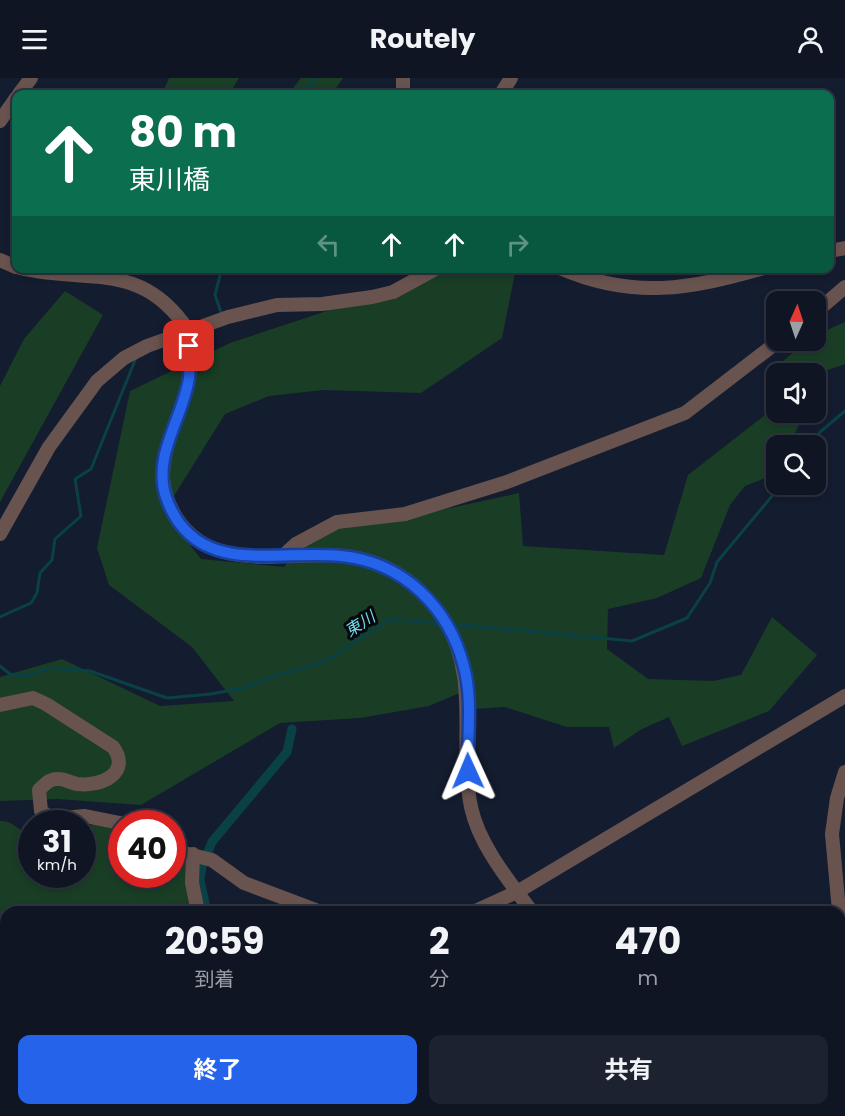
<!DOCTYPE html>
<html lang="ja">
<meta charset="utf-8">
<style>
body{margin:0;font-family:Poppins,"Noto Sans JP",sans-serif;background:#1d2230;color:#f1f3f6;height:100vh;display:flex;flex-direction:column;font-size:22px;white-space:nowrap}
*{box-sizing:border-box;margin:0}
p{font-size:20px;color:#9b9fa6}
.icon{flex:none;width:33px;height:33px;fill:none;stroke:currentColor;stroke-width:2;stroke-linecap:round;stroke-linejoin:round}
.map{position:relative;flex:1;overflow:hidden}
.panel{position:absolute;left:0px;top:828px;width:846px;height:210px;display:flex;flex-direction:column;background:#0f1523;border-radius:18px 18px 0 0;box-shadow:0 3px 9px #0003,0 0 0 2px #2f3441}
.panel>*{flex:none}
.guide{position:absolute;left:12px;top:12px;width:822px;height:183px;border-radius:12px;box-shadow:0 3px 9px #0003,0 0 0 2px #2f3441;background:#0b6e4f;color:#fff;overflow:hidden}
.needle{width:39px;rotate:3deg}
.fabs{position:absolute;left:766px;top:213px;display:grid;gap:12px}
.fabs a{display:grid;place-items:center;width:60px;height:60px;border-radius:12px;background:#0f1523;box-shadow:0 3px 9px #0003,0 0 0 2px #2f3441;font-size:30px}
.speed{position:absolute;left:18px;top:732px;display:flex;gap:12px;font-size:30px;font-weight:700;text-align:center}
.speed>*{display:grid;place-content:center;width:78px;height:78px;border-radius:50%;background:#0f1523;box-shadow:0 3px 9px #0003,0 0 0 2px #2f3441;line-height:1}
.speed small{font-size:15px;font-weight:400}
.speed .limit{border:9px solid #d22;background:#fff;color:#111}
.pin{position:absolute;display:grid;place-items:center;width:51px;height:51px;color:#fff;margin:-26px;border-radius:12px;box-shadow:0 3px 9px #0006}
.me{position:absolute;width:66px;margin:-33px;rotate:359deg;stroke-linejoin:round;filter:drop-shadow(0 0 4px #0008)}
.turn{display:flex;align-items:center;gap:21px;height:126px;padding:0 18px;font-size:27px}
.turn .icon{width:78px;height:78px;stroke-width:2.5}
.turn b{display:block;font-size:42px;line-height:51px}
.lanes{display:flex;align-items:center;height:57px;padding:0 18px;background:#0003;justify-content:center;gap:30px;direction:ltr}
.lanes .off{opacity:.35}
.eta{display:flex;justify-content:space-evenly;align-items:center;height:102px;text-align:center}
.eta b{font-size:36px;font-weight:700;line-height:42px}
.button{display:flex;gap:12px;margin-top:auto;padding:12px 18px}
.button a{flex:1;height:69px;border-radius:12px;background:#2563eb;color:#fff;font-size:24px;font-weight:700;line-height:69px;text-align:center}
.button a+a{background:#1d2230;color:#f1f3f6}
header{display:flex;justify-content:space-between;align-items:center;height:78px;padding:0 18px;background:#0f1523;font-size:27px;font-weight:700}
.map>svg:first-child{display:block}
.green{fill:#193e25}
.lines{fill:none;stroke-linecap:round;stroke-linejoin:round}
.stream{stroke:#0a4146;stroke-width:3}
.canal{stroke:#0a4146;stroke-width:9}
.minor{stroke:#69534f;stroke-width:14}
.minor-bridge{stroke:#69534f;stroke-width:14}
.route-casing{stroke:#184099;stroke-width:15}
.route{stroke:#2563eb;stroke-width:10}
.labels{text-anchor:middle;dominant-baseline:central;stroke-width:6;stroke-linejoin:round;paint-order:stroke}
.water-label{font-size:16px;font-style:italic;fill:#73dbe6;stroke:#05070f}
</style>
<header><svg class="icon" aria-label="menu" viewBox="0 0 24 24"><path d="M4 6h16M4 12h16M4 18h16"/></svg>Routely<svg class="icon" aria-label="person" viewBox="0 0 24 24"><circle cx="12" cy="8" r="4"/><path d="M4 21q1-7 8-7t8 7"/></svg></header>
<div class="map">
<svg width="845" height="1038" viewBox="0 0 845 1038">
<rect width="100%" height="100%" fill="#141c2f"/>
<g class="green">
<polygon points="169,0 239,0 229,16 162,16"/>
<polygon points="301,0 343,0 332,16 288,16"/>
<polygon points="454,191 515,195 502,260 421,315 323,312 269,318 225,336 164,434 201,481 284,489 303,464 337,447 404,440 519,415 523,468 664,477 688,397 765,337 777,288 807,263 816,262 816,257 845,244 845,286 816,296 777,296 777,334 799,335 799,347 789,367 777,368 775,396 745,408 730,427 701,500 657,520 608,531 607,571 648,601 713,603 741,597 772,539 817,577 769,633 682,668 669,639 640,652 614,670 609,649 567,649 505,629 473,631 470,588 465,588 462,614 429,628 360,640 280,645 141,727 57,721 0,723 0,599 62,581 160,628 234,623 192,569 109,507 97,470 130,313 230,265"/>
<polygon points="65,213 103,237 0,424 0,308 24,261"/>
<path d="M 0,743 C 14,742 19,755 31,755 L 32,796 L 82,796 L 83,758 L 88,757 L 93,743 L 121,747 L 122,796 L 172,796 L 173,776 L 186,777 L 195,834 L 6,834 L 6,1032 L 197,1032 L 192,1038 L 0,1038 Z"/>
</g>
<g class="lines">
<g class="stream">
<polyline points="301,16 316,0"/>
<polyline points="222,237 215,217 222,190"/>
<polyline points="811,368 820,354 845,333"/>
<polyline points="0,539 31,525 37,515 40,495 52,482 55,461 81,438 75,401 91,391 136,280"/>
<polyline points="452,546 632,563 687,540 710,505 717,484 782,406"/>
<polyline points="0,588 10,596 23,598 50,590 90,593 167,620 211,616 243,610 278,597 326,583 390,541 442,546"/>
</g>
<g class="canal">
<polyline points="207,834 200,802 202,789 212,764 287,674 292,651"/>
<polyline points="287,1032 291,1038"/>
</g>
<g class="minor">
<polyline points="403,0 403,16"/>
<polyline points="19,16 31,0"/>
<polyline points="501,16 511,0"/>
<polyline points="0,43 16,20"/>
<polyline points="830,173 845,170"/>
<polyline points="0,182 16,189"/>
<path d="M 20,190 C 86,206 137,183 183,245"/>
<path d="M 560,190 C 634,222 690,211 764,190"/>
<polyline points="816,234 845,209"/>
<path d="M 189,268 C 189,279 190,290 189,300 C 183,335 162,364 163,401 C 164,415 169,427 176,439 C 216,502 298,468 358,480 C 395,488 424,511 444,542 C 481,600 458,665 471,729 C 479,767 509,803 532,834"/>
<polyline points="0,456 49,369 97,303 124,280 147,268 228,239 277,227 322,226 372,219 393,214 437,190"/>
<polyline points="283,478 296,466 337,444 405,436 507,404 685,335 780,262"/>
<path d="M 0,627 L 33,620 L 46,626 L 113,669 C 132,695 101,709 77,706 C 71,705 65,701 59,701 C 50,700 45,706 39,712 L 41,733 L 53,741 L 85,738 L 125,746"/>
<polyline points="172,772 212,782 244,805 321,834"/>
<polyline points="193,776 192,805 198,834"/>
<polyline points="473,834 517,814 845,618"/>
<polyline points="840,844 832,756 837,720 845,694"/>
<polyline points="840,896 845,893"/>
<path d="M 840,929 C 843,942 845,959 840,970"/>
<polyline points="0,977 6,975"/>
<polyline points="274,1032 278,1038"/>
<polyline points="195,1038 201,1032"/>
<polyline points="392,1038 404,1032"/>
<polyline points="696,1038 705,1032"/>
</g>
<polyline class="minor-bridge" points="183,245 189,268"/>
</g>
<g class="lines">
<g class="route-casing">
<path id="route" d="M 189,268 C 189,279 190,290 189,300 C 183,340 152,378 166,419 C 194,501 277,471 341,478 C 403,484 449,529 464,589 C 473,622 467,660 468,693"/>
</g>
<use href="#route" class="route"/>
</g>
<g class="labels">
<g class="water-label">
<text transform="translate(360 546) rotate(-33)">東川</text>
</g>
</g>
</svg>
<div class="fabs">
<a><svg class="needle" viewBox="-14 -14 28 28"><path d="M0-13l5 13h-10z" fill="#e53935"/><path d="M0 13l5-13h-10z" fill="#9b9fa6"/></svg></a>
<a><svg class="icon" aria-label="sound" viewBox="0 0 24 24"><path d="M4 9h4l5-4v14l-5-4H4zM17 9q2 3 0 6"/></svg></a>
<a><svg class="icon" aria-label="search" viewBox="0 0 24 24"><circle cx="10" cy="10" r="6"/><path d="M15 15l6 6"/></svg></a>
</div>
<div class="speed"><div>31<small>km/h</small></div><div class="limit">40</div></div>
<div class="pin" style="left:189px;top:268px;background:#d93025"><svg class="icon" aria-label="arrive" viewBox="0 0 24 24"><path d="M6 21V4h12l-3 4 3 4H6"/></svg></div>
<svg class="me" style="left:468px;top:693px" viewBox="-20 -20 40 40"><path d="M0-17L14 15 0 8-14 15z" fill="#2563eb" stroke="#fff" stroke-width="4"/></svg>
<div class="guide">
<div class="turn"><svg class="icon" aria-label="ahead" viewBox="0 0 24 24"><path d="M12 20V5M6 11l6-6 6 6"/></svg><div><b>80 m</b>東川橋</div></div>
<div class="lanes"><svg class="icon off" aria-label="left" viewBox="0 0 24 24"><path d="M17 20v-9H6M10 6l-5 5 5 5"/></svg><svg class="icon" aria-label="ahead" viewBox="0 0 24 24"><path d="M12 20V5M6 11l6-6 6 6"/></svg><svg class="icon" aria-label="ahead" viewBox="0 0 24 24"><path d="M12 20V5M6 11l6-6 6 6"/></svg><svg class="icon off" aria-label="right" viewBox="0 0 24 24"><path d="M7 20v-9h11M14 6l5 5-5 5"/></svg></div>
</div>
<section class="panel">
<div class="eta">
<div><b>20:59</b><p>到着</p></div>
<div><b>2</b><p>分</p></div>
<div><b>470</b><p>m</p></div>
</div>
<div class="button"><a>終了</a><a>共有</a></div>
</section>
</div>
